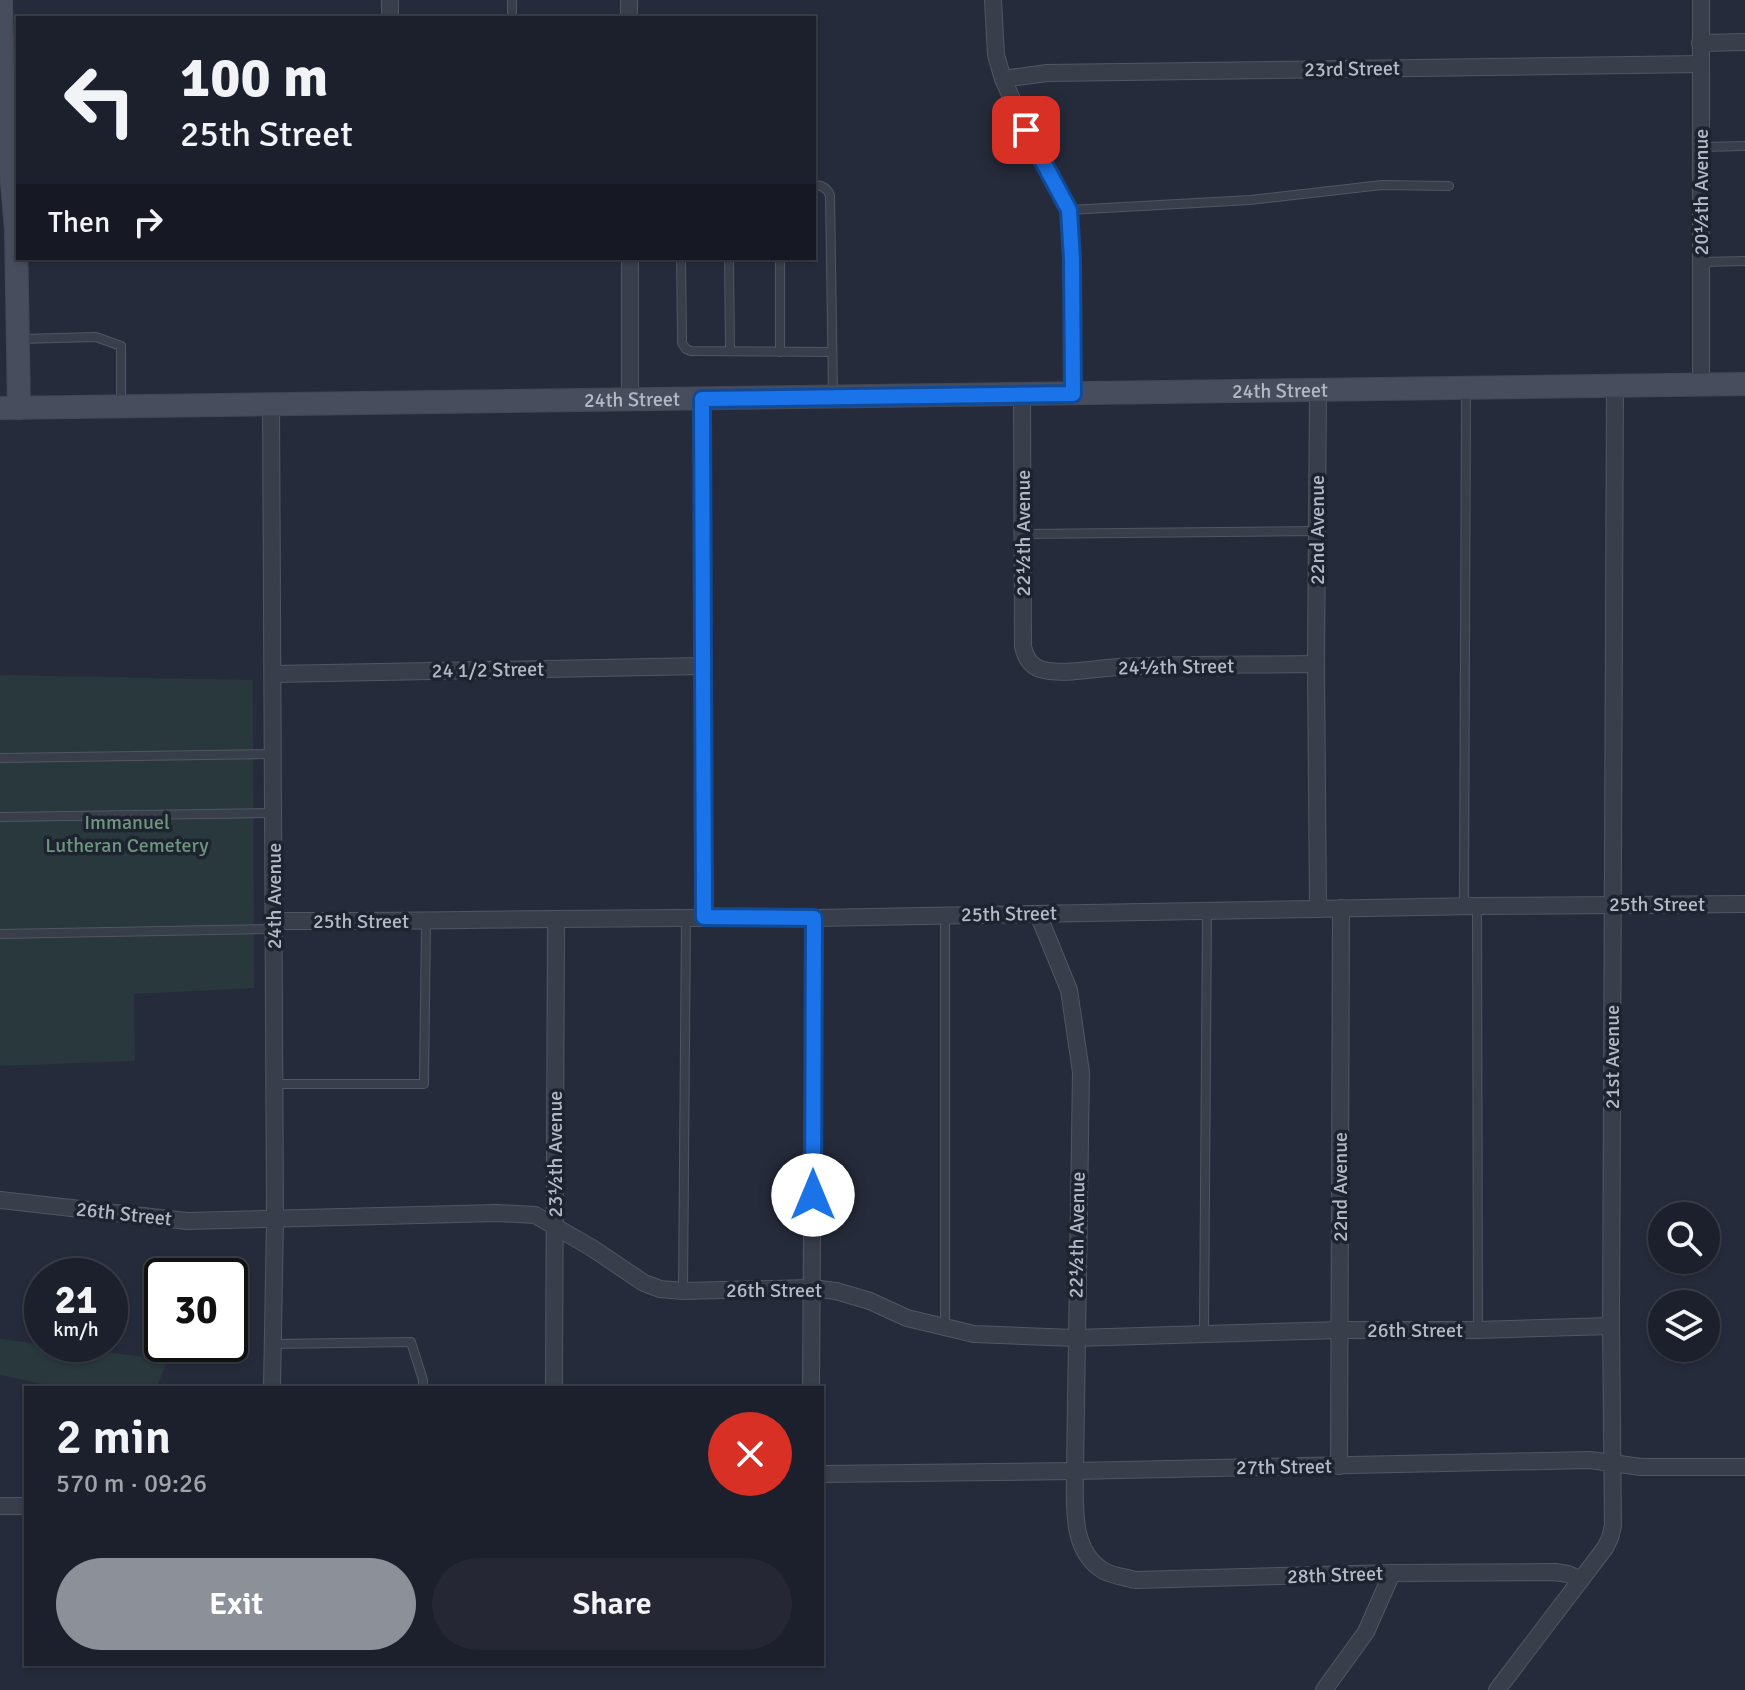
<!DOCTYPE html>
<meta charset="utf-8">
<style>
body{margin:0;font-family:Signika,sans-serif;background:#252834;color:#f1f3f6;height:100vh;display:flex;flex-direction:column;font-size:30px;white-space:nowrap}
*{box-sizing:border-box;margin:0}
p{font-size:26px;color:#a0a3a9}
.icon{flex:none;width:44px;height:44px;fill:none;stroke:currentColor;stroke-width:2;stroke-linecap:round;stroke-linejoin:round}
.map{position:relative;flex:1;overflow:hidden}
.side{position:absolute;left:24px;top:1386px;width:800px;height:280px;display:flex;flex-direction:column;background:#1c202c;border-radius:0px;box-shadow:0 2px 6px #0004,0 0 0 2px #3a3e48}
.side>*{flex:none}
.hud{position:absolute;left:16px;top:16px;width:800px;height:244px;border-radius:0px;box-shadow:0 2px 6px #0004,0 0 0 2px #3a3e48;background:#1c202c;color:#f1f3f6;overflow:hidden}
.buttons{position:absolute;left:1648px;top:1202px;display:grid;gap:16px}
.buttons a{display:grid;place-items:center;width:72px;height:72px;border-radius:50%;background:#1c202c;box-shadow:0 2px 6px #0004,0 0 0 2px #3a3e48;font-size:40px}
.speed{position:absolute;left:24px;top:1258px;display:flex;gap:16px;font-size:40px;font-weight:700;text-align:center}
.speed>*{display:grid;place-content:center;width:104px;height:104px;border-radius:50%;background:#1c202c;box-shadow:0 2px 6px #0004,0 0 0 2px #3a3e48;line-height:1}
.speed small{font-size:20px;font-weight:400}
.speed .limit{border:4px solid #111;border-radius:12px;background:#fff;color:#111}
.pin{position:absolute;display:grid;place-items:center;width:68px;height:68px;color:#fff;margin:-34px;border-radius:16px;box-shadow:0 4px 12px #0006}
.me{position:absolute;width:88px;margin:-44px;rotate:0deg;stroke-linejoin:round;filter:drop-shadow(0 0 6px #0008)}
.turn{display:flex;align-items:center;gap:28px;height:168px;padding:0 32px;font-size:36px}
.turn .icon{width:104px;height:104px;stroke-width:2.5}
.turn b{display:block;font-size:56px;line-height:68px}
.then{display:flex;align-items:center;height:76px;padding:0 32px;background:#0003;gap:16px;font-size:30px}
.round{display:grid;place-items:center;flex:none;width:84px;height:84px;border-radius:42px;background:#252834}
.headline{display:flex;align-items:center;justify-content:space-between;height:136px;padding:0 32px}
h1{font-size:48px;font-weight:600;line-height:60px}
.primary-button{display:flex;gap:16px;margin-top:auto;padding:16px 32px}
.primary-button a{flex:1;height:92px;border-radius:48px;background:#8c9099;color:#fff;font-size:32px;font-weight:600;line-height:92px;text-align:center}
.primary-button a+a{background:#252834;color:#f1f3f6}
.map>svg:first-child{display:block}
.green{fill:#28383d}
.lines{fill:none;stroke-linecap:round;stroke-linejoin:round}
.lane-casing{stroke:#515663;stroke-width:10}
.street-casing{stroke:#515663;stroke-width:18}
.secondary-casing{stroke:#424754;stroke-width:24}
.lane{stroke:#393e4b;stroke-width:8}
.street{stroke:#393e4b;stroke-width:16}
.secondary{stroke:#484d5e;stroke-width:22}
.route-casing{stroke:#114b97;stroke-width:20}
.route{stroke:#1a73e8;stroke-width:14}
.labels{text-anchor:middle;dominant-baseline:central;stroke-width:7;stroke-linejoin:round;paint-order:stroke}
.street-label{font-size:20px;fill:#b5b9c6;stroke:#1e2330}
.park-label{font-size:20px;fill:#6e957d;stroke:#1e2330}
</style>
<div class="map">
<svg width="1745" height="1690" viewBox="0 0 1745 1690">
<rect width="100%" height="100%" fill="#262b3b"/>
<g class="green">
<polygon points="0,675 253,680 254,988 134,994 135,1061 0,1066"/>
<polygon points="0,1339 168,1360 156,1388 61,1388 0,1375"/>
</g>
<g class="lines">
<g class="lane-casing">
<g id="lane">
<polyline points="512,18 512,0"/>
<polyline points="1701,147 1745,146"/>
<path d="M 814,185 C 822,185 827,188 830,195 L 833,394"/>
<polyline points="1069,210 1250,200 1382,185 1449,186"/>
<polyline points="681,258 682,335 682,343 686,349 691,351 832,352"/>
<polyline points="729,258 730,351"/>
<polyline points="1701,262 1745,261"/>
<polyline points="20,339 96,337 121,346 121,406"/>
<polyline points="780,352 780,258"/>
<polyline points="1023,534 1317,531"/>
<polyline points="0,758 273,754"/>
<polyline points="0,817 273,813"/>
<polyline points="1464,906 1466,389"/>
<polyline points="1477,907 1478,1330"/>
<polyline points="0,934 273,929"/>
<polyline points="274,1084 424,1084 426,922"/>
<polyline points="683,1290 686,917"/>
<polyline points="945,1326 945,916"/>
<polyline points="1204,1334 1207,911"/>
<polyline points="274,1344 411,1342 423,1380 423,1388"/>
</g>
</g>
<g class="street-casing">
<g id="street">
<polyline points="629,0 629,18"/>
<polyline points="993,0 996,55 1003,79 1026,130 1069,210 1072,259 1073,394"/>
<polyline points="1701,0 1701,385"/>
<polyline points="390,18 390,0"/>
<polyline points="1700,43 1745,42"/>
<polyline points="1003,79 1047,73 1701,64"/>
<polyline points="630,258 630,400"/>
<polyline points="1318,390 1316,664 1318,909"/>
<path d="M 1022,394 L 1023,646 C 1025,656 1029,665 1040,669 C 1062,676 1096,668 1119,667 C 1184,664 1250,665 1316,664"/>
<polyline points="702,399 704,917"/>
<polyline points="271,405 275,1219 272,1388"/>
<polyline points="274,674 703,666"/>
<path d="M 1038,914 L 1069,990 L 1081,1072 L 1075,1471 C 1075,1505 1070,1551 1104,1571 C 1113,1576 1125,1577 1135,1580 L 1392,1573 L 1555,1572 L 1568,1574 L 1581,1580"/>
<path d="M 274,921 C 454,922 634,916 814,918 L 1477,906 L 1745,904"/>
<polyline points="0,1200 187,1221 497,1213 535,1215 592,1248 644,1283 660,1289 683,1291 812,1288 836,1291 870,1301 907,1318 974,1334 1075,1338 1340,1330 1478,1330 1611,1326"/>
<polyline points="554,1388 556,920"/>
<polyline points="811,1388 814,918"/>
<polyline points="1339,1466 1341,908"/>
<polyline points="822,1474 1075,1471 1590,1460 1641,1467 1745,1467"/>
<polyline points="0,1506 26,1506"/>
<polyline points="1324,1690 1366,1632 1392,1573"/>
<polyline points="1497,1690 1605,1548 1610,1538 1613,1526 1611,1326 1615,386"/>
</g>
</g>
<g class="secondary-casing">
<g id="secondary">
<polyline points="1,0 3,79 16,230 19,408"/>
<path id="s1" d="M 0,408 L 1745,384"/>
</g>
</g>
<use href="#lane" class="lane"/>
<use href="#street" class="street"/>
<use href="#secondary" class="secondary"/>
</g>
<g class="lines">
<g class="route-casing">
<polyline id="route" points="813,1195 814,918 704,917 702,399 1073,394 1072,259 1069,210 1026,130"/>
</g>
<use href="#route" class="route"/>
</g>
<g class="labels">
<g class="street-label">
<text transform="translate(1352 69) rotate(-1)">23rd Street</text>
<text transform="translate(1701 192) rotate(-90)">20½th Avenue</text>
<text stroke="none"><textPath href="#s1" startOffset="1280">24th Street</textPath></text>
<text stroke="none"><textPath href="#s1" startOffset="632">24th Street</textPath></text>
<text transform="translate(1317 530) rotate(-90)">22nd Avenue</text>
<text transform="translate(1023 533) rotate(-90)">22½th Avenue</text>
<text transform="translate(1176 667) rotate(-1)">24½th Street</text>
<text transform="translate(488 670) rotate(-1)">24 1/2 Street</text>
<text transform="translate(274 896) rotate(-90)">24th Avenue</text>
<text x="1657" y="904">25th Street</text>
<text transform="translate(1009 914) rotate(-1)">25th Street</text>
<text x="361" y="921">25th Street</text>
<text transform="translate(1612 1057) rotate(-90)">21st Avenue</text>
<text transform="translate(555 1154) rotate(-90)">23½th Avenue</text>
<text transform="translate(1340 1187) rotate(-90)">22nd Avenue</text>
<text transform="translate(124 1214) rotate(6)">26th Street</text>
<text transform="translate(1077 1235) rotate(-89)">22½th Avenue</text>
<text x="774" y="1290">26th Street</text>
<text x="1415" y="1330">26th Street</text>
<text transform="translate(1284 1467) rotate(-1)">27th Street</text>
<text transform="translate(1335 1575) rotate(-2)">28th Street</text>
</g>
<g class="park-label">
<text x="127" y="822">Immanuel<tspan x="127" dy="23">Lutheran Cemetery</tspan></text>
</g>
</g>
</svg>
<div class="buttons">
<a><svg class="icon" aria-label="search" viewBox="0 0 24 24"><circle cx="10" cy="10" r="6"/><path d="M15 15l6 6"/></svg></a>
<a><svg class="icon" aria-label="layers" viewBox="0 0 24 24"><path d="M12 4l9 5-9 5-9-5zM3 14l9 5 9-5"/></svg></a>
</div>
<div class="speed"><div>21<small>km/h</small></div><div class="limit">30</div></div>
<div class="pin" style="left:1026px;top:130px;background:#d93025"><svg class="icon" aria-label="arrive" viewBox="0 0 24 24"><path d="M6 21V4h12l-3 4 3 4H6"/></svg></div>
<svg class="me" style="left:813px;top:1195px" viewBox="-20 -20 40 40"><circle r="19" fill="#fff"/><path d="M0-13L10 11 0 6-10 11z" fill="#1a73e8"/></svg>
<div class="hud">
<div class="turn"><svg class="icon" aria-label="left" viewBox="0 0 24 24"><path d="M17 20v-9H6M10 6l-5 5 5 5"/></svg><div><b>100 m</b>25th Street</div></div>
<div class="then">Then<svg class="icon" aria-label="right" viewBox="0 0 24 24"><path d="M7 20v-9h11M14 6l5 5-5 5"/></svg></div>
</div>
<section class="side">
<div class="headline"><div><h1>2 min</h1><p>570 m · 09:26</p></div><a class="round" style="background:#d93025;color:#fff"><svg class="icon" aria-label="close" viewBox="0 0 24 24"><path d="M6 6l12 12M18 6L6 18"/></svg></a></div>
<div class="primary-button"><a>Exit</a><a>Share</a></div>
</section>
</div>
